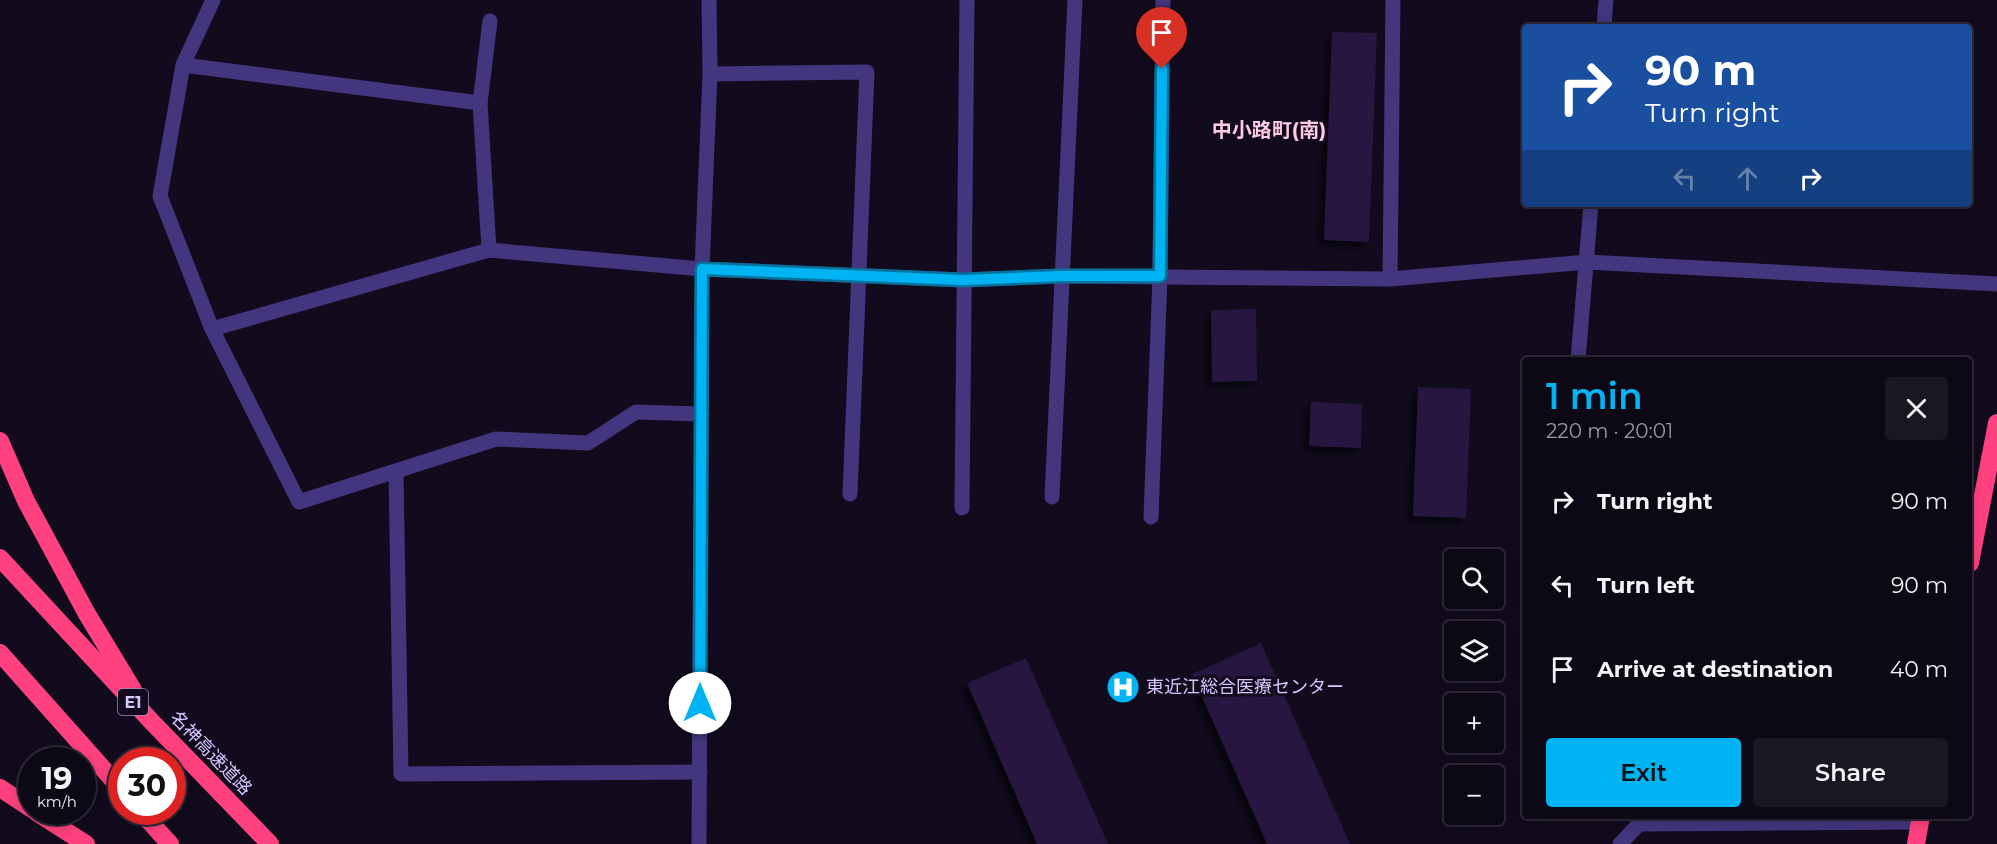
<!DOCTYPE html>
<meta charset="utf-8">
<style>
body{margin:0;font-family:Montserrat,"Noto Sans JP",sans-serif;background:#1b1623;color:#f1f3f6;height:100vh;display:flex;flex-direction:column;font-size:22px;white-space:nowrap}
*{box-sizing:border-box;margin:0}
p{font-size:20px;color:#9a9aa1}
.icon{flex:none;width:33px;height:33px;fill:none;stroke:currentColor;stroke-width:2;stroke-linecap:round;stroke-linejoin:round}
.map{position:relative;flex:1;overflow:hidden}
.sheet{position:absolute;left:1522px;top:357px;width:450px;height:462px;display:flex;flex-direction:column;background:#0d0816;border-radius:6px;box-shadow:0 3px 15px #0003,0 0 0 2px #2d2935}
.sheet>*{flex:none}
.guide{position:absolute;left:1522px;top:24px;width:450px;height:183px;border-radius:6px;box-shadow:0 3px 15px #0003,0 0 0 2px #2d2935;background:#1a4fa0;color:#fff;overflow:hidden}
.fabs{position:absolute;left:1444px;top:549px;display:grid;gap:12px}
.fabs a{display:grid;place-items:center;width:60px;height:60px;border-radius:6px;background:#0d0816;box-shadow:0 3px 15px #0003,0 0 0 2px #2d2935;font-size:30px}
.speed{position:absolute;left:18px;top:747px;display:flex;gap:12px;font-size:30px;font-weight:700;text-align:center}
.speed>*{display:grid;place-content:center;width:78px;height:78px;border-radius:50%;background:#0d0816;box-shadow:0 3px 15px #0003,0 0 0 2px #2d2935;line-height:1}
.speed small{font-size:15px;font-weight:400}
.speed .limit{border:9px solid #d22;background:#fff;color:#111}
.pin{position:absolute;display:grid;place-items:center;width:51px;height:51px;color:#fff;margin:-62px -26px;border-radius:50% 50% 50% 0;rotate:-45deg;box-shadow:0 0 6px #0007}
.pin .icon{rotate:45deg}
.me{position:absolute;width:66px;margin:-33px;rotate:0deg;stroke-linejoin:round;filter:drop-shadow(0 0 4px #0008)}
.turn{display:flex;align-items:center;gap:21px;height:126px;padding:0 24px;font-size:27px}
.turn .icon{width:78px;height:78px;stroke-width:2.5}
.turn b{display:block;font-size:42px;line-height:51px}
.lanes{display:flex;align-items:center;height:57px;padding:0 24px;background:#0003;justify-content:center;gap:30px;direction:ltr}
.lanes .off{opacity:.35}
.round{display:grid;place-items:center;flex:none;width:63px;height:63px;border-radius:6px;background:#1b1623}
.summary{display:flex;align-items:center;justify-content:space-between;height:102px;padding:0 24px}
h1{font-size:36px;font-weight:600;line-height:45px;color:#00b3f2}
.primary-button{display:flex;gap:12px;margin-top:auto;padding:12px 24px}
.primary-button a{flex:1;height:69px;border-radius:6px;background:#00b3f2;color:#111;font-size:24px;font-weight:600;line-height:69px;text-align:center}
.primary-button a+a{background:#1b1623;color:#f1f3f6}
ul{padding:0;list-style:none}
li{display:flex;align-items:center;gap:18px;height:84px;padding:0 24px}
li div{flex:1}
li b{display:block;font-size:22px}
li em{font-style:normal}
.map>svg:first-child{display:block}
.building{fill:#25173f;filter:url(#shadow)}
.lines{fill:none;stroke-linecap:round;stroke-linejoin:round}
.minor{stroke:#43357e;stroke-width:15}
.highway{stroke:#ff427f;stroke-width:18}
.route-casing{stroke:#00749d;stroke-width:15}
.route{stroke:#00b3f2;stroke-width:10}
.labels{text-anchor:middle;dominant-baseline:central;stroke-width:6;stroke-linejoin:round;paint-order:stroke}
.shield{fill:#110b1d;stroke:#9c8fbb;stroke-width:1.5}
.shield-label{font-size:16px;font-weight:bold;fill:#d7c7ff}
.poi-label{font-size:18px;fill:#d7c7ff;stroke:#110b1d;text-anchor:start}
.street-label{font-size:18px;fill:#d7c7ff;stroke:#110b1d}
.neighbourhood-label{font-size:20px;font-weight:bold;fill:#ffc9e3;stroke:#110b1d}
</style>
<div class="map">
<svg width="1997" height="844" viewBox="0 0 1997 844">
<defs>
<filter id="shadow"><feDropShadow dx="-5.5" dy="5.5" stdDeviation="3" flood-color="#0009"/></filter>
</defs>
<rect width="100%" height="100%" fill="#110b1d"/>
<g class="building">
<polygon points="1332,32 1377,33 1369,242 1324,240"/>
<polygon points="1256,309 1257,381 1212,382 1211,310"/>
<polygon points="1418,387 1471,389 1466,518 1413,516"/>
<polygon points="1311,402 1362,404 1361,448 1309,446"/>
<polygon points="1261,643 1350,844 1267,844 1192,674"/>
<polygon points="1026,658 1108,844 1037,844 967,683"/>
</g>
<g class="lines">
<g class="minor">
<polyline points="213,0 183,65 160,196 212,329 299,502 496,439 588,443 636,412 702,414"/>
<polyline points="1604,27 1606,0"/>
<polyline points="183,65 480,103"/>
<polyline points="710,74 867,72 850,494"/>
<polyline points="489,250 480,103 490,21"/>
<polyline points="1390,279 1393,0"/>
<polyline points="212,329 489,250 702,269 963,280 1061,276 1390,279 1587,262 1997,284"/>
<polyline points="1578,360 1591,204"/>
<polyline points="396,471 401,774 700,772"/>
<polyline points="1052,497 1075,0"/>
<polyline points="962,508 967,0"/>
<polyline points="1151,517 1160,276 1163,0"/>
<polyline points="699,844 702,269 710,74 709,0"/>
<polyline points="1620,844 1639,824 1921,822"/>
</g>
<g class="highway">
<polyline points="0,441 26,501 87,614 133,690"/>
<polyline points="0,558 152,722 270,844"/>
<polyline points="1970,563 1997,423"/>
<polyline points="0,653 122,790"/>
<polyline points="0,788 32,809"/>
<polyline points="36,812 86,844"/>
<polyline points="141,812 170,844"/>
<polyline points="1916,844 1921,816"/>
</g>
</g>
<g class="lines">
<g class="route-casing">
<polyline id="route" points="700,703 702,269 963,280 1061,276 1160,276 1162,69"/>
</g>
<use href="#route" class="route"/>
</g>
<defs>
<g id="hospital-disc" transform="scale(1.725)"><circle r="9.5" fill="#00b3f2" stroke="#110b1d"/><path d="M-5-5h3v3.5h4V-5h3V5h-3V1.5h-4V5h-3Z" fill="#fff"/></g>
</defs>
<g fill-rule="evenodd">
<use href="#hospital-disc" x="1123" y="687"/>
</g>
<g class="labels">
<rect class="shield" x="118" y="689" width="30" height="26" rx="4.5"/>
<g class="shield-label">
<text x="133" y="702">E1</text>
</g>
<g class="poi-label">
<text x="1146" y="687">東近江総合医療センター</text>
</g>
<g class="street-label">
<text transform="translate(211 753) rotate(46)">名神高速道路</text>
</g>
<g class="neighbourhood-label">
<text x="1269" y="130">中小路町(南)</text>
</g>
</g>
</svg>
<div class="fabs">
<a><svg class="icon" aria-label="search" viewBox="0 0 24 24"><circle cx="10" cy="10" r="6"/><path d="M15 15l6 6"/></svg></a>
<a><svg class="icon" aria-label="layers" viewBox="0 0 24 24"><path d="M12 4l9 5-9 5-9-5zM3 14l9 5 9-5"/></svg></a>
<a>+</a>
<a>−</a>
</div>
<div class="speed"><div>19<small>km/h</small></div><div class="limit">30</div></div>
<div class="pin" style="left:1162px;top:69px;background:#d93025"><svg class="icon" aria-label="arrive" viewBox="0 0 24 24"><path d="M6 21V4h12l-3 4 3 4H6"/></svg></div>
<svg class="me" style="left:700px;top:703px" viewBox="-20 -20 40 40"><circle r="19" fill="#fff"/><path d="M0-13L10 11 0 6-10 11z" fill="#00b3f2"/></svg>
<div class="guide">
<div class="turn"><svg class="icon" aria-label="right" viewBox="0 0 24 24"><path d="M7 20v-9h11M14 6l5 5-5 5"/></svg><div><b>90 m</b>Turn right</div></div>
<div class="lanes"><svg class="icon off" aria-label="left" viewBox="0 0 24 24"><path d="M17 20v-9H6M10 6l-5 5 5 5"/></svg><svg class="icon off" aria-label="ahead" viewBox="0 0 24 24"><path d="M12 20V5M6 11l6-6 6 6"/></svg><svg class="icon" aria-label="right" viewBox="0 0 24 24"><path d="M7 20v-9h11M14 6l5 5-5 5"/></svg></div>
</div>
<section class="sheet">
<div class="summary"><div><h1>1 min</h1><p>220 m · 20:01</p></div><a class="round"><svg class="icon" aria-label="close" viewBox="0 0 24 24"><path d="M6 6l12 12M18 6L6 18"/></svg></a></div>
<ul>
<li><svg class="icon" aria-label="right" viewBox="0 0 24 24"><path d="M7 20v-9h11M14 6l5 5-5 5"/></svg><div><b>Turn right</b></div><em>90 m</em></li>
<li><svg class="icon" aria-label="left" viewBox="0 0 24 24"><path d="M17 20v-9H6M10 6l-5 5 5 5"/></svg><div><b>Turn left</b></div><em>90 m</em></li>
<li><svg class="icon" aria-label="arrive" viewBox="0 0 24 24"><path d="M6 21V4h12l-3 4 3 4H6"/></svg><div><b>Arrive at destination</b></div><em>40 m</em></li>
</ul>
<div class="primary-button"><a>Exit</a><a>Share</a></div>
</section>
</div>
